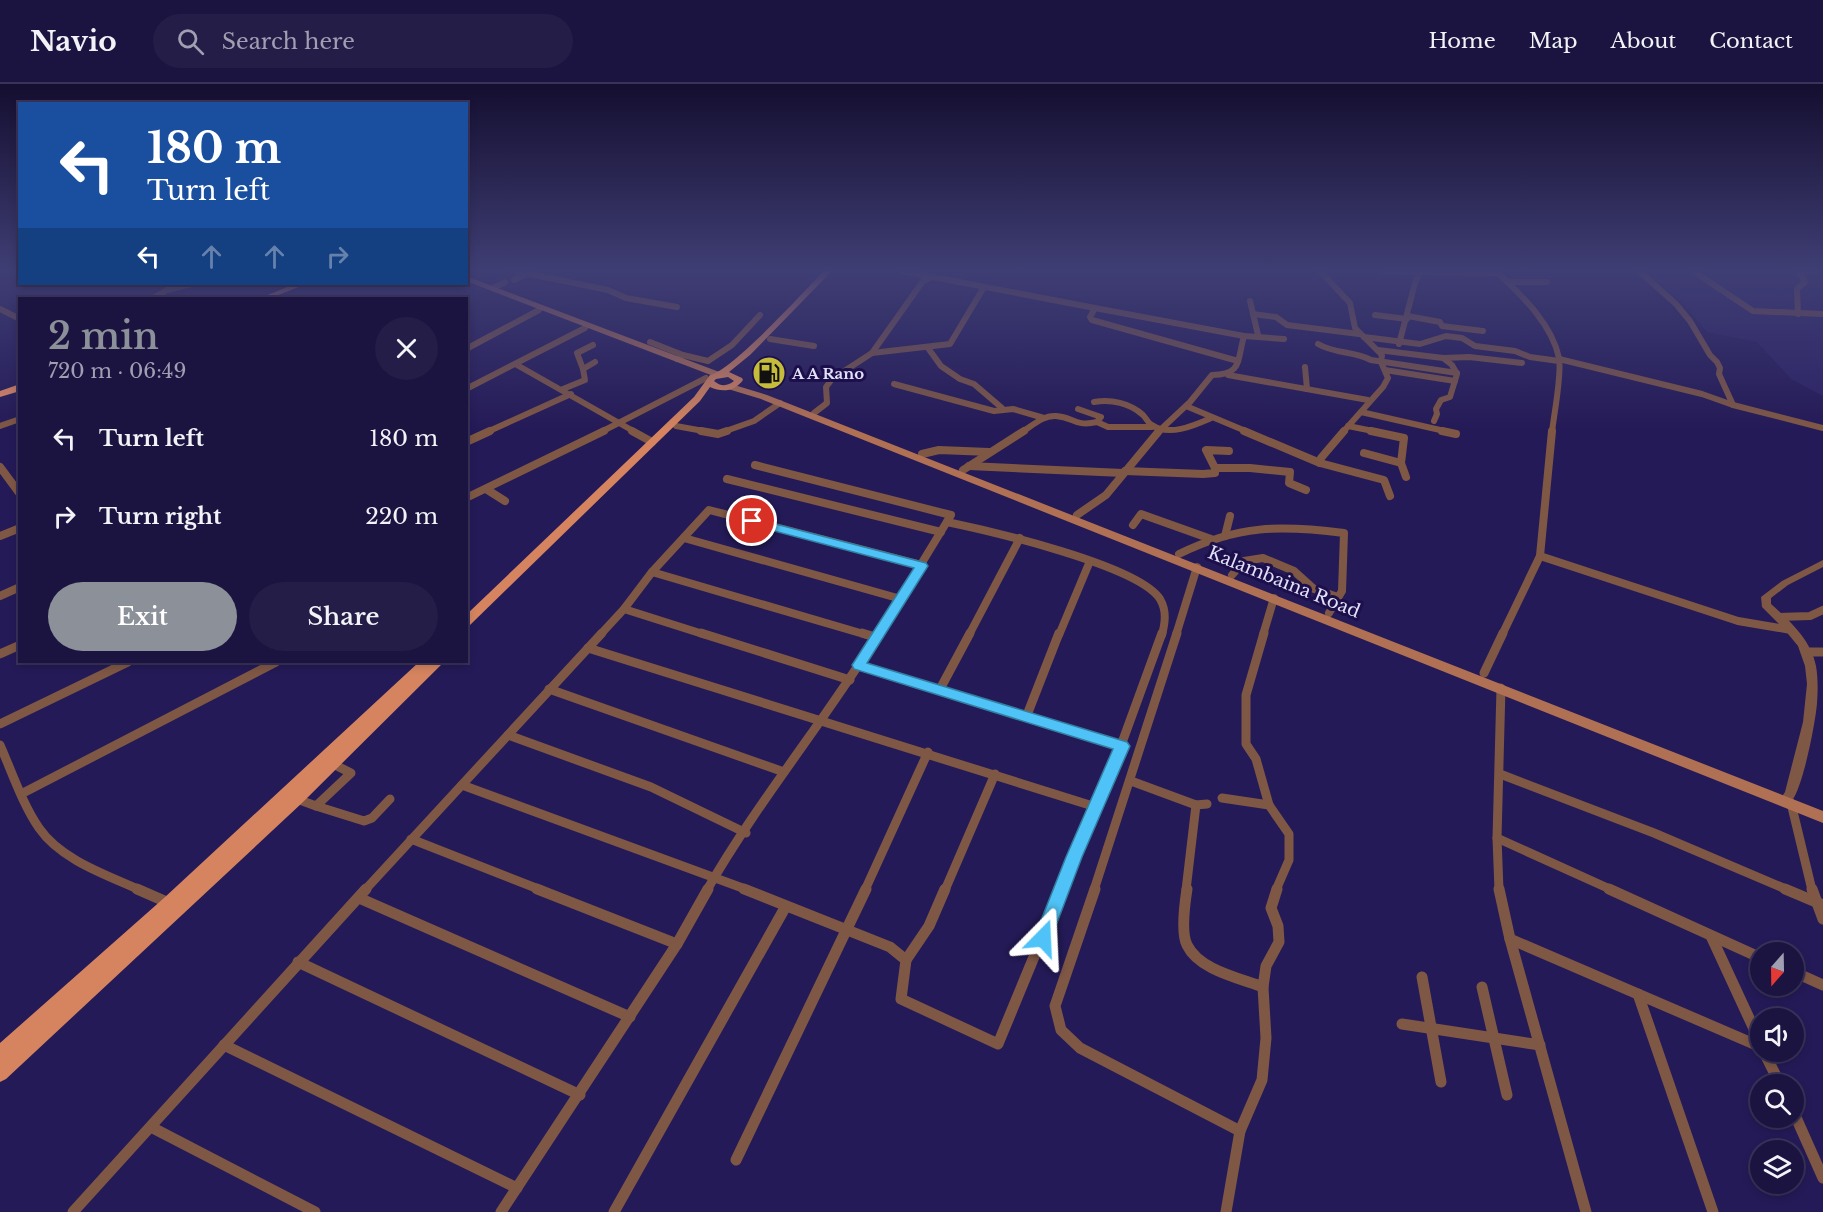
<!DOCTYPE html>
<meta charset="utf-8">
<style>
body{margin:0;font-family:"Libre Baskerville",serif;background:#241d48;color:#f1f3f6;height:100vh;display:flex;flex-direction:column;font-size:22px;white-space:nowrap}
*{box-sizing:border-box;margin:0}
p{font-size:20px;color:#a09eb1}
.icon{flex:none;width:33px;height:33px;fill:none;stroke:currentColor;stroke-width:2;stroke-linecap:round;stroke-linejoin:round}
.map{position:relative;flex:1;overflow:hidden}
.details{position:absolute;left:18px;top:213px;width:450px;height:366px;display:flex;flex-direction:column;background:#1b1441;border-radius:0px;box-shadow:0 3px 9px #0003,0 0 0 2px #39335a}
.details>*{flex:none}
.guide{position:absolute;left:18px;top:18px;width:450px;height:183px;border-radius:0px;box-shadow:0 3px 9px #0003,0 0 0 2px #39335a;background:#1a4fa0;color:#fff;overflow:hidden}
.needle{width:39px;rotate:200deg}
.fabs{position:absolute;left:1750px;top:858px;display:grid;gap:12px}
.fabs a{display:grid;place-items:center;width:54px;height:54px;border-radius:50%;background:#1b1441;box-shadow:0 3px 9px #0003,0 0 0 2px #39335a;font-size:30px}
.pin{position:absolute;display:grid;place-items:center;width:51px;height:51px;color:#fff;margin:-26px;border:3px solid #fff;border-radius:50%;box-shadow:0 2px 6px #0007}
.me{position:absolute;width:66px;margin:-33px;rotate:21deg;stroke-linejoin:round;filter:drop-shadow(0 0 4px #0008)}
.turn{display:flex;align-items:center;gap:21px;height:126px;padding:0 30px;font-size:27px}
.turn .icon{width:78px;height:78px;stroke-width:2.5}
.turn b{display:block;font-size:42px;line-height:51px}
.lanes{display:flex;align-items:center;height:57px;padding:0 30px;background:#0003;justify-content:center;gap:30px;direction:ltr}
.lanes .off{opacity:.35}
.round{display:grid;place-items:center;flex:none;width:63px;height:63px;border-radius:32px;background:#241d48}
.headline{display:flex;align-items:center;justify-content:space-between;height:102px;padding:0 30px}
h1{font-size:36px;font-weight:600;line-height:45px;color:#8c9099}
.button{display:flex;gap:12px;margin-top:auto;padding:12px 30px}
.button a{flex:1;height:69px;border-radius:36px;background:#8c9099;color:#fff;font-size:24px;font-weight:600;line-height:69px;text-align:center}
.button a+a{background:#241d48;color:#f1f3f6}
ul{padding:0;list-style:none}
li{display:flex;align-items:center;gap:18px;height:78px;padding:0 30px}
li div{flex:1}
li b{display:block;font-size:22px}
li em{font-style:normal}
header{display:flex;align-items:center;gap:36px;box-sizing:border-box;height:84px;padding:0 30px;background:#1b1441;border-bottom:2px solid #39335a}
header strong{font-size:28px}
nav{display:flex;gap:33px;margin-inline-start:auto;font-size:21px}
.search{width:420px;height:54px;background:#241d48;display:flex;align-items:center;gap:15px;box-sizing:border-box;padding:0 21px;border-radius:33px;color:#a09eb1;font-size:22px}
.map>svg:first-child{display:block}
.built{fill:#2c2265}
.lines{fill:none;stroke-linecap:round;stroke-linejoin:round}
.minor-far3{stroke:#7f5745;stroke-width:6}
.minor-far2{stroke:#7f5745;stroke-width:8}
.minor-far1{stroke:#7f5745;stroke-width:9}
.minor{stroke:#7f5745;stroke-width:11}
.tertiary{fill:#7f5745;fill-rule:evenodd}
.secondary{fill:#b07054;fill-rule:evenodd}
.primary{fill:#d5845f;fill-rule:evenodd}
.trunk{fill:#e68c64;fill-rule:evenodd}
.route{fill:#4fc3f7;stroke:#337fa1;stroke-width:1.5}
.labels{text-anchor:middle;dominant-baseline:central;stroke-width:6;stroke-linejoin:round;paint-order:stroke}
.far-poi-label{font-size:15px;font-weight:bold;fill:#e1e1f8;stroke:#1c0f4b;text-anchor:start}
.street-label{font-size:18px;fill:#e1e1f8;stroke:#1c0f4b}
</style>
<header>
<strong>Navio</strong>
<div class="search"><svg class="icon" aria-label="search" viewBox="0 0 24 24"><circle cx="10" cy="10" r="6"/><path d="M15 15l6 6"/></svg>Search here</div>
<nav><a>Home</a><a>Map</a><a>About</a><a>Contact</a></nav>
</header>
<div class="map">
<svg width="1823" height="1128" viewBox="0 0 1823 1128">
<rect width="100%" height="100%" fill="#241a57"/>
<polygon class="built" points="1646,187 1823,187 1823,312 1791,295 1757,258 1707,248 1682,219"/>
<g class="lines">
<g class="minor-far3">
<polyline points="516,187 608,206 626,214 677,223"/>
<polyline points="902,187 1095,224 1090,233 1092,236 1238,277"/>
<polyline points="1320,187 1350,219 1355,244 1382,271 1381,278 1388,294 1383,303 1343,348"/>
<polyline points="1385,187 1498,189"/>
<path d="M 1496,187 C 1520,210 1552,239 1559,274 C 1562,290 1554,330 1552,348"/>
<polyline points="1639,187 1676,220 1690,237 1710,271 1717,278 1720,284 1719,290 1733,321"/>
<polyline points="1693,187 1753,227 1823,230"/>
<polyline points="1798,187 1805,198 1797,205 1798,230"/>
<polyline points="1803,187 1815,187"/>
<polyline points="514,196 526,190"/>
<polyline points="1507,198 1547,198"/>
<polyline points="493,204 505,198"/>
<polyline points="153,214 167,206 191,200"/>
<polyline points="1250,217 1258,251"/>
<polyline points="1095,224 1244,252 1284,255"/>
<polyline points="0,225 20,235"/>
<polyline points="1253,230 1276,233 1287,241 1359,250"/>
<polyline points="1375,231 1407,235"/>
<polyline points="1408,232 1440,238 1442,242 1483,247"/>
<polyline points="1364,253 1420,260 1446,252 1462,254 1475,262 1515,267 1530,273 1559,277"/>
<polyline points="770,255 814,262"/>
<polyline points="650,258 683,271"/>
<path d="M 1318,260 C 1335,270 1354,267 1371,276 L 1457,289"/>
<polyline points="1399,260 1415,199 1420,188"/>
<polyline points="928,264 941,282 960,295 974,300 1002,324"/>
<polyline points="466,265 539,226"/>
<polyline points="1378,266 1443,274 1469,273 1522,279"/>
<polyline points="872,269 950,260 984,203"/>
<polyline points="677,275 683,271 708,277 732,261 760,231"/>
<polyline points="1559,275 1702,310 1733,321 1823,344"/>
<polyline points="517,281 635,348"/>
<polyline points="1305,283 1307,305"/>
<polyline points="583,285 577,269 593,261"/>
<polyline points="1385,286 1455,297"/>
<polyline points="1228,291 1368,316"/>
<polyline points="894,300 994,327 1013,325 1044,334"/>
<polyline points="466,305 585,244"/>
<polyline points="563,305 585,296 583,285 595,278"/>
<path d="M 1094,318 C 1111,315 1130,319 1143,331 C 1146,334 1148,339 1152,341 C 1169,353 1195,341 1211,334"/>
<polyline points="1186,322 1248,348"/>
<polyline points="1078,325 1101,333 1097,338 1108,343 1152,343"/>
<polyline points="1361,328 1449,348"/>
<polyline points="814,329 827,319 826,303 832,295 872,269 923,197 932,193"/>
<polyline points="1434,337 1437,330 1436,325 1441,316 1450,313 1457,290 1452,281 1443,274"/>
<polyline points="0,342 20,335"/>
<polyline points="676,342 709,348"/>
<polyline points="1348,342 1378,348"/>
<polyline points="487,348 571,310"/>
<polyline points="601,348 706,294"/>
<polyline points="723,348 754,337 780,319"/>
<path d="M 1022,348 C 1032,342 1043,331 1056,332 C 1074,333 1074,343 1097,338"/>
<path d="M 1158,348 L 1190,318 L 1212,291 C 1242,291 1237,277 1244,252"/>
</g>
<g class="minor-far2">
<polyline points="632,347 652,358"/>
<polyline points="701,347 718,350 727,347"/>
<polyline points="1244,347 1320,379 1384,396 1390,412"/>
<polyline points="1442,347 1456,350"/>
<polyline points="466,358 490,347"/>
<polyline points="1364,369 1401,379 1404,354 1371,347"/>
<polyline points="922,370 939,366 989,368"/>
<polyline points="1320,379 1321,374 1344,347"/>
<polyline points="1401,379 1406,393"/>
<polyline points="755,381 951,431 878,551"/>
<polyline points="969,382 1123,389"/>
<polyline points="0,383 20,410"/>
<polyline points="1215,384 1206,366 1229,367"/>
<polyline points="963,386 1024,347"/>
<polyline points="1125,387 1203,390 1215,389 1215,384 1250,384 1290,388 1289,399 1306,406"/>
<polyline points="727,395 941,448"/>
<polyline points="486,405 505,417"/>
<polyline points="466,414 604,347"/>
<polyline points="1077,431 1106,411 1159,347"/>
<path d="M 947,438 C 990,447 1138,481 1160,515 C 1167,527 1165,539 1162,551"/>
<polyline points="1133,441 1141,430 1211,455"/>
<polyline points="0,452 20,444"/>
<polyline points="1225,452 1230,432"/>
<polyline points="684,454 901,515"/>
<path d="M 1179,470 C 1238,441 1280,441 1344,449 L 1342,507 L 1329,529"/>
<polyline points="1540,472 1738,537 1791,546"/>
<polyline points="652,488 867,551"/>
<polyline points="1232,491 1244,477 1263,474 1294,487 1314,505 1338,513"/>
<polyline points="0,512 20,503"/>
<polyline points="624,525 706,551"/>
<polyline points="1779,533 1810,532 1823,526"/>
<polyline points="600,551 624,525 652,488 709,426 922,481"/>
<polyline points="969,551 1020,454"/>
<polyline points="1059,551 1090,477"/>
<polyline points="1176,551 1197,483"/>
<polyline points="1263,551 1274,514"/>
<polyline points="1502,551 1540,472 1552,347"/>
</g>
<g class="minor-far1">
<polyline points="701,549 850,596"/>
<polyline points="862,549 875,553"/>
<polyline points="1264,549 1246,611 1246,660 1256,675 1269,721 1289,750 1289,776 1276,806"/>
<polyline points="588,564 1096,723"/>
<polyline points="1808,568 1823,568"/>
<polyline points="0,570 20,561"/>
<polyline points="858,581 1122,662"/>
<polyline points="1484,589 1503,549"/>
<polyline points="549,605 784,688"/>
<polyline points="940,605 970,549"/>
<polyline points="1027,631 1059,549"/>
<polyline points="0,640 128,578"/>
<polyline points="508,651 651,703 746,749"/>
<path d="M 0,661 C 12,688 22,719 39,744 C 61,776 107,791 140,806"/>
<polyline points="1500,690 1654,749 1788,806"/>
<polyline points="1131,697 1196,721"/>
<polyline points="462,701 748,806"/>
<polyline points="23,709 276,578"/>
<polyline points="1222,714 1269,721"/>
<polyline points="297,715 316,722 351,689 333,680"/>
<polyline points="1791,719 1812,806"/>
<polyline points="316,722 364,737 372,734 390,715"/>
<polyline points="1497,754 1612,806"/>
<polyline points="411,755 541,806"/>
<polyline points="365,806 602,549"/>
<path d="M 707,806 C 758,717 825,637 879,549"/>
<polyline points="865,806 928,668"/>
<polyline points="945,806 995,690"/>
<polyline points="1061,806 1123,656 1162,549"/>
<polyline points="1094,806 1177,549"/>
<polyline points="1186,806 1196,721 1207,720"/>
<polyline points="1499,806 1497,754 1501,604"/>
</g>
<g class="minor">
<polyline points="137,805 169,819"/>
<polyline points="537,805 677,860"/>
<polyline points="744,805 890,863 906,876 901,915 998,960 1062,805"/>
<polyline points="1095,805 1055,922 1061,946 1080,964 1240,1047"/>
<path d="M 1187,805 C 1185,818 1181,849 1187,861 C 1199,886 1239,894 1263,903 L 1266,954 L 1262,996 L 1240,1047 L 1226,1128"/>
<polyline points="1499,805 1510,855 1586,1128"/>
<polyline points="1609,805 1761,874"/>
<polyline points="1785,805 1823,821"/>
<polyline points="1812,805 1823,835"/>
<polyline points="359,814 630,933"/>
<polyline points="1711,852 1761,960"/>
<polyline points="1510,855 1761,963"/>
<polyline points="906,876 929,842 945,805"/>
<polyline points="298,878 580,1011"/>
<polyline points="1794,888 1823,901"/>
<polyline points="1422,893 1441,998"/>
<polyline points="1263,903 1266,882 1279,858 1278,842 1271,824 1277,805"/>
<polyline points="1482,903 1507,1011"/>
<polyline points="1638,910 1713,1128"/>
<polyline points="1402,940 1540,961"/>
<polyline points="224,961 517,1104"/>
<polyline points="1764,968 1780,1000"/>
<polyline points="1794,1029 1823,1094"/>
<polyline points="151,1043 315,1128"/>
<polyline points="736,1076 866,805"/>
<polyline points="73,1128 366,805"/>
<polyline points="501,1128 677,860 708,805"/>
<polyline points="614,1128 786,822"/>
</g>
<path class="tertiary" d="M 1823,476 L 1823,483 L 1788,501 L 1771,514 L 1771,520 C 1790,537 1811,556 1816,582 C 1818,594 1818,607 1817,619 C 1816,636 1802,711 1789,720 C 1786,723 1784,722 1781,721 L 1779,717 L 1785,708 L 1803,638 L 1807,600 L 1805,582 L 1798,562 L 1784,545 L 1762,523 L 1761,513 L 1782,497 Z"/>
<g class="secondary">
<polygon points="466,192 722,289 723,291 716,293 466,197"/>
<polygon points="731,300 767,311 1823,727 1823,739 761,315 728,305 728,301"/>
</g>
<g class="primary">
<path d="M 824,187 L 832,187 L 750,271 L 729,288 L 742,294 L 743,296 C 735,307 723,309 710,303 L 700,317 L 470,541 L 466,542 L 466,531 L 694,313 L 710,291 C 733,286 803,208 824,187 ZM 728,293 L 734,297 C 728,302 721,303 714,297 L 716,295 Z"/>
<polygon points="419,578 444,578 302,719 6,995 0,998 0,959 164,814"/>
</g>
<g class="trunk">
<polygon points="295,200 306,200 271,214 260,214"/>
<polygon points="20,300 20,307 0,313 0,307"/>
</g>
</g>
<linearGradient id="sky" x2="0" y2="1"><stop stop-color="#140e30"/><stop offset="0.54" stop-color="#3f3e74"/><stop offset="1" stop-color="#3f3e74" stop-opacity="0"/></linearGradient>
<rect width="1823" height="345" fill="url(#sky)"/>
<polygon class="route" points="752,434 926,479 928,482 867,579 1127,658 1130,662 1082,773 1049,860 1043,862 1037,860 1034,854 1066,773 1113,665 854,585 852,581 854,578 914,484 748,440 746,437"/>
<defs>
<g id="fuel-disc" transform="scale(1.725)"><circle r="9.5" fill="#c6bc3c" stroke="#1c0f4b"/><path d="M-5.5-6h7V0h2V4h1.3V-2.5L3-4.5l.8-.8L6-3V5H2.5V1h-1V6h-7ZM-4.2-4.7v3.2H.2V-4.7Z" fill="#111"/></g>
</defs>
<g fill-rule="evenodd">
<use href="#fuel-disc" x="769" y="289"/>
</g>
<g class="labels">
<g class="far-poi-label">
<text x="792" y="289">A A Rano</text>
</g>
<g class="street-label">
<text transform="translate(1284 498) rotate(22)">Kalambaina Road</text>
</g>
</g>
</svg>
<div class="fabs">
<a><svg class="needle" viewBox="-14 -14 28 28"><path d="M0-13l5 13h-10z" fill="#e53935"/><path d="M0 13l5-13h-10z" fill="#a09eb1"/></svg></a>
<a><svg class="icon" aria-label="sound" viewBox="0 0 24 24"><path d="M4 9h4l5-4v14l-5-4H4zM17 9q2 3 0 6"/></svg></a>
<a><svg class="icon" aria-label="search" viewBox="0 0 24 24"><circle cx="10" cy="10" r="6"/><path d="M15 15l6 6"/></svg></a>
<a><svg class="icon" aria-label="layers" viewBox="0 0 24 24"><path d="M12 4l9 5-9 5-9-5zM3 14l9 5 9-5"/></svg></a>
</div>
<div class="pin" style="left:752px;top:437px;background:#d93025"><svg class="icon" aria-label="arrive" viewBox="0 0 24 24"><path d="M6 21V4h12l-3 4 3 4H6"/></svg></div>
<svg class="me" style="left:1043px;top:854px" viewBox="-20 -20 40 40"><path d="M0-17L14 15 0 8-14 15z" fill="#4fc3f7" stroke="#fff" stroke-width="4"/></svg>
<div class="guide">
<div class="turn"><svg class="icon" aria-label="left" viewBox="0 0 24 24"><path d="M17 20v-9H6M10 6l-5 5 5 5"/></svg><div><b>180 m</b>Turn left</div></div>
<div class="lanes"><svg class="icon" aria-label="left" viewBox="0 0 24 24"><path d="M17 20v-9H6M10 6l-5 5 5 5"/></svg><svg class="icon off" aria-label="ahead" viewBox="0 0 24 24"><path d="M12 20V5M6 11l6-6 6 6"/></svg><svg class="icon off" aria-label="ahead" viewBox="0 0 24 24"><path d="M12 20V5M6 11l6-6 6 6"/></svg><svg class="icon off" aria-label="right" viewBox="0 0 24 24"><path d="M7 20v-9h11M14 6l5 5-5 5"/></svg></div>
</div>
<section class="details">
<div class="headline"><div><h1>2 min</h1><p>720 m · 06:49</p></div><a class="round"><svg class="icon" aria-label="close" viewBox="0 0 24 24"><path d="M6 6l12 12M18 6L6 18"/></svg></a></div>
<ul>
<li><svg class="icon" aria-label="left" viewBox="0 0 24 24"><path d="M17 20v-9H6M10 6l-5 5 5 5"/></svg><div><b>Turn left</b></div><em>180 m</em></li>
<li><svg class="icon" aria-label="right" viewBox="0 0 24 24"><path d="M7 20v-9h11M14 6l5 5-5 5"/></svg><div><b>Turn right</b></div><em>220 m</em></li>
</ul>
<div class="button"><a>Exit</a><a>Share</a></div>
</section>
</div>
